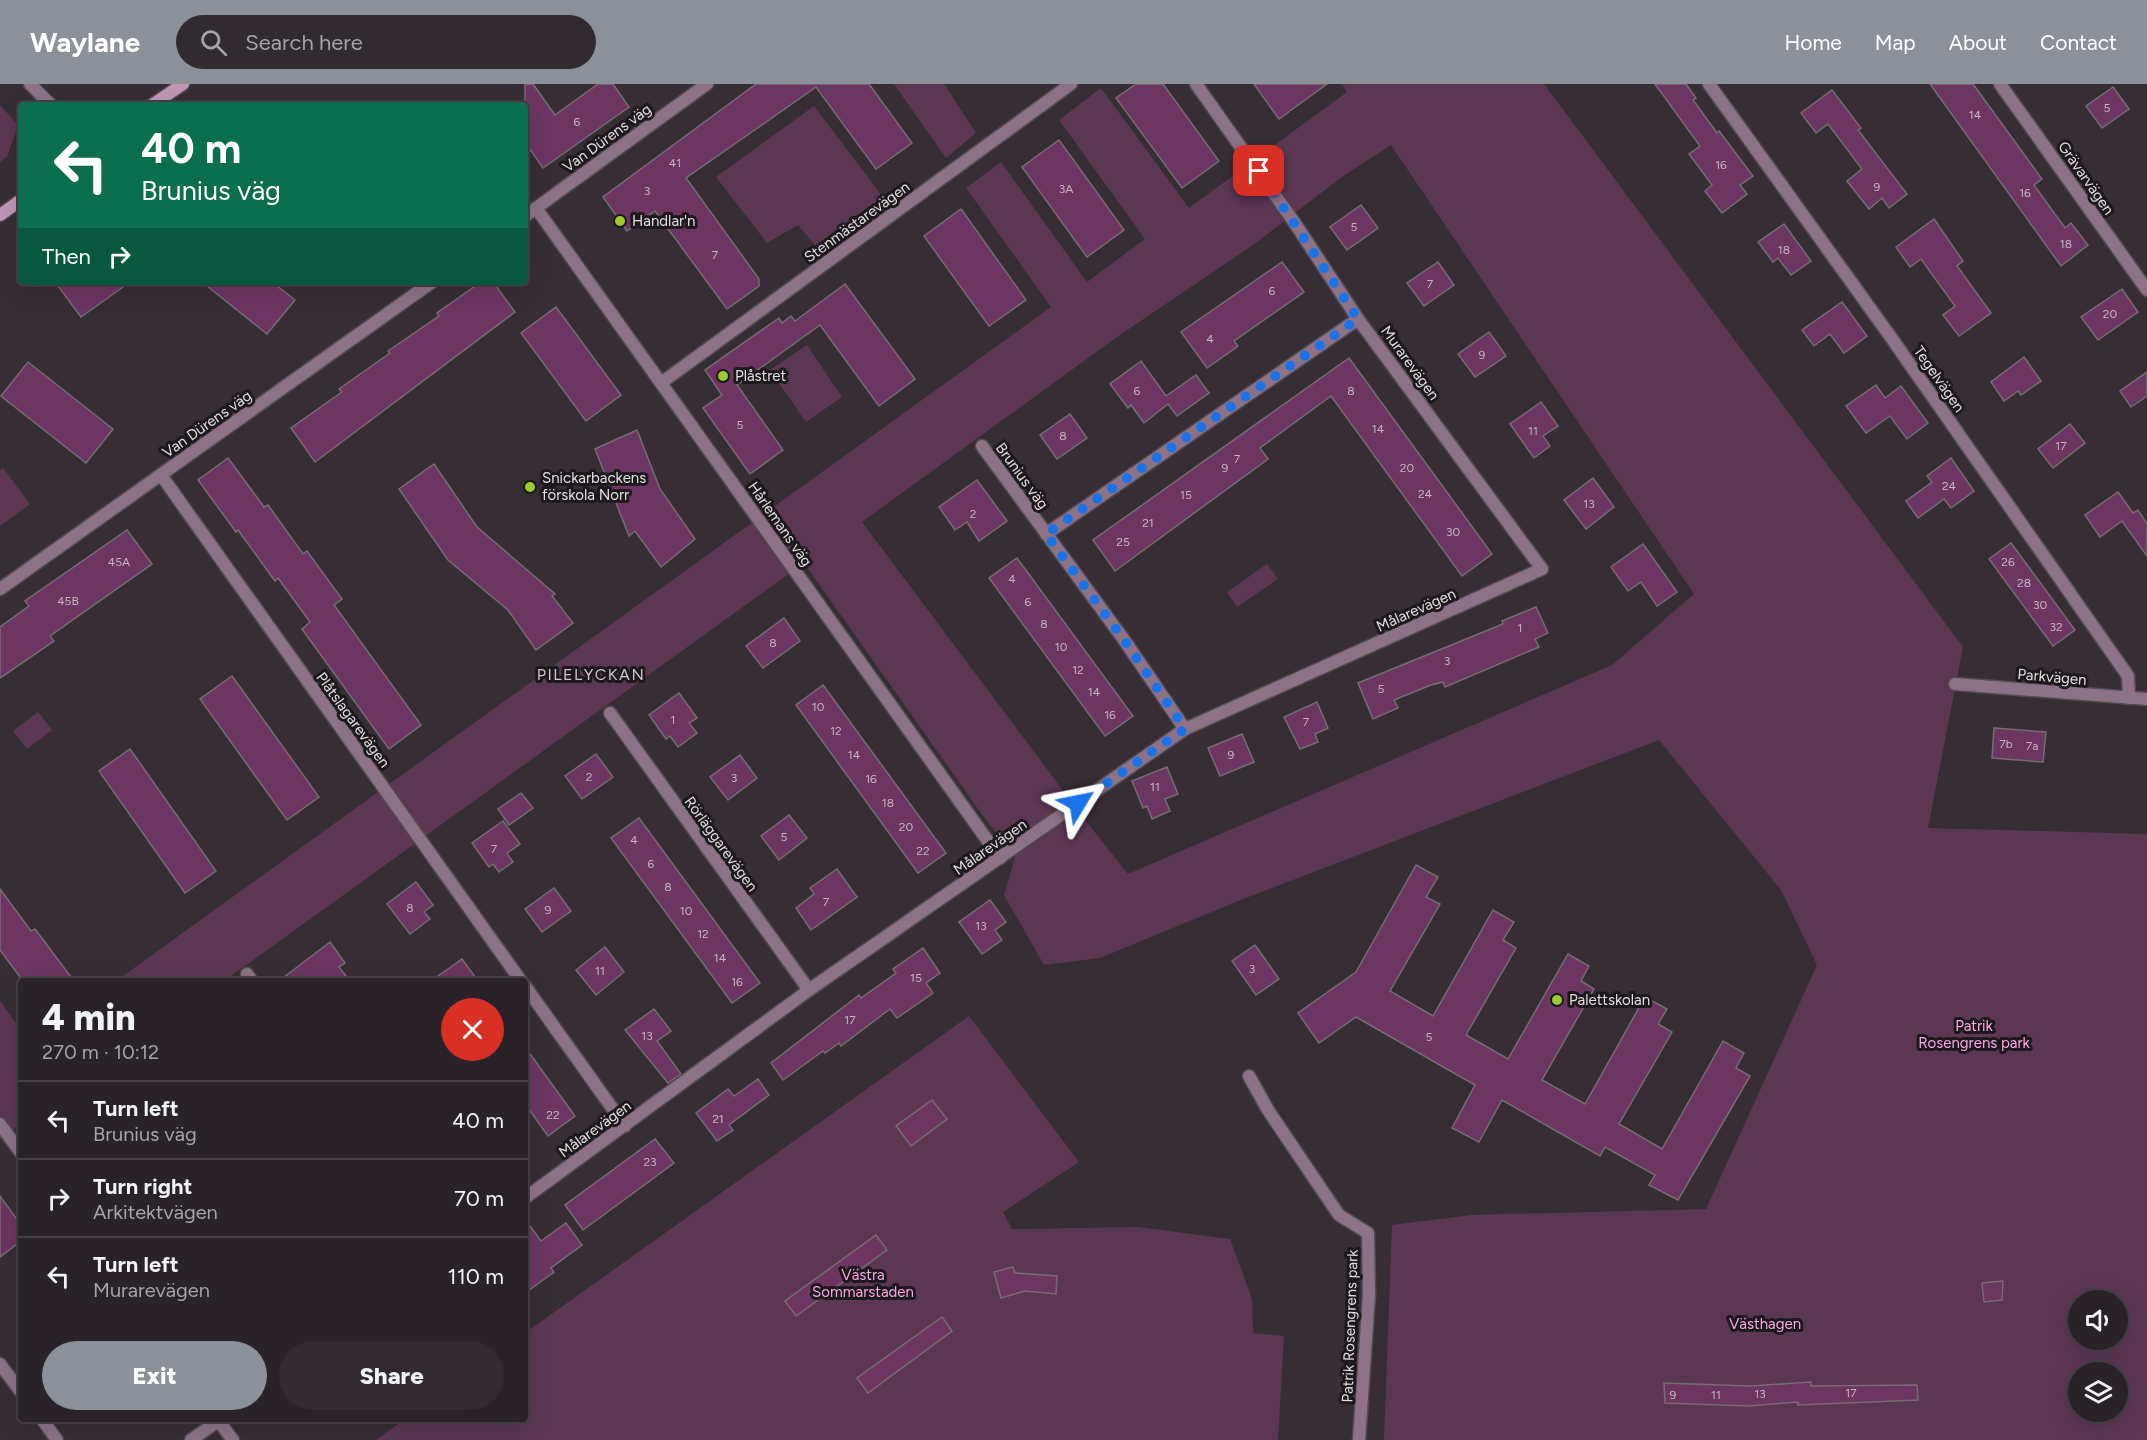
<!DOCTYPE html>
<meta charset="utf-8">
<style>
body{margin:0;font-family:Figtree,sans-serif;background:#312a30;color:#f1f3f6;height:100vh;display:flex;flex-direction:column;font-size:22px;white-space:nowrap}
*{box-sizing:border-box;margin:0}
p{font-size:20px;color:#a5a4a8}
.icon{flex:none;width:33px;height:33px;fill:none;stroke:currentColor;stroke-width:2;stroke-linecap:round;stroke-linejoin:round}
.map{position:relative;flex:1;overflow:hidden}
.details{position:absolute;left:18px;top:894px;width:510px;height:444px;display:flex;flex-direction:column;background:#292228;border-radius:6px;box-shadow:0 6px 24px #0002,0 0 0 2px #453f45}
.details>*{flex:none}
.banner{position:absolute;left:18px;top:18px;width:510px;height:183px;border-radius:6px;box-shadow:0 6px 24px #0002,0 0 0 2px #453f45;background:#0b6e4f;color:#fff;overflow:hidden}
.tools{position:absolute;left:2068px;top:1206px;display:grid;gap:12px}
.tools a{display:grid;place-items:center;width:60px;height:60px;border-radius:50%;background:#292228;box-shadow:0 6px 24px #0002,0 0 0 2px #453f45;font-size:30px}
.pin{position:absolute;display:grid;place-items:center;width:51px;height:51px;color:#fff;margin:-26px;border-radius:12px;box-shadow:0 3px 9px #0006}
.me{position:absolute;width:66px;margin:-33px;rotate:55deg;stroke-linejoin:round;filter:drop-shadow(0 0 4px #0008)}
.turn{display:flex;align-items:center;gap:21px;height:126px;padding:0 24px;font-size:27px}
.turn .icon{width:78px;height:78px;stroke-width:2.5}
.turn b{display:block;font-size:42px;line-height:51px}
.then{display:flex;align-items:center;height:57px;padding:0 24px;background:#0003;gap:12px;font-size:22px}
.round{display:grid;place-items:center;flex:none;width:63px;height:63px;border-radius:32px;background:#312a30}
.overview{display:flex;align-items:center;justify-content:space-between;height:102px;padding:0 24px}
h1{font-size:36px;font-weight:800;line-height:45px}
.button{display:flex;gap:12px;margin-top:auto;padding:12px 24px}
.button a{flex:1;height:69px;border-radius:36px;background:#8c9099;color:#fff;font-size:24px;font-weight:800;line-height:69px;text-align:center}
.button a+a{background:#312a30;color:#f1f3f6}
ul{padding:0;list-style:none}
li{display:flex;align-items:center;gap:18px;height:78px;padding:0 24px;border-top:2px solid #453f45}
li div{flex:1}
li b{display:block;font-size:22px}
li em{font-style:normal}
header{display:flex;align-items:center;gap:36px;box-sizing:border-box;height:84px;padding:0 30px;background:#8c9099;color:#fff}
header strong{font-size:28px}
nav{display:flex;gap:33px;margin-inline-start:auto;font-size:21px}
.search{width:420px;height:54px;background:#312a30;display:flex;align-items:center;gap:15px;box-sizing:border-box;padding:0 21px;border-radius:33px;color:#a5a4a8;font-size:22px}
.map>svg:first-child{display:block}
.green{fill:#5b3754;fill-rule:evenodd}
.building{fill:#6c3562;stroke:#766c73;stroke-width:1.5}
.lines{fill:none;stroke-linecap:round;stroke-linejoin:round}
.street-casing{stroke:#534a51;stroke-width:15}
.secondary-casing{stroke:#534a51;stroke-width:15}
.street{stroke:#8d7287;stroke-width:12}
.secondary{stroke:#c196b7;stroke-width:12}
.route{stroke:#1a73e8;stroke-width:10;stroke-dasharray:0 18}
.poi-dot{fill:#9eca2f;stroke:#1c181b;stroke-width:2}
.labels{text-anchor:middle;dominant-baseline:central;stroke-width:6;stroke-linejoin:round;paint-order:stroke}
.number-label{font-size:12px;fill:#c5b4c2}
.street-label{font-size:15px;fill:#e3dee2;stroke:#1c181b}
.poi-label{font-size:15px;fill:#e3dee2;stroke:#1c181b;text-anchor:start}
.park-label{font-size:15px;fill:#fca7e9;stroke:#1c181b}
.neighbourhood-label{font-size:16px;letter-spacing:1.5px;fill:#d0c5cd;stroke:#1c181b}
</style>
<header>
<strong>Waylane</strong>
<div class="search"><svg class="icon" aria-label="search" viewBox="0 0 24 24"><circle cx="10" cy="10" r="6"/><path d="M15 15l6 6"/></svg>Search here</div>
<nav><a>Home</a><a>Map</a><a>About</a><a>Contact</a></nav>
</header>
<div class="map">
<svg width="2147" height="1356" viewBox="0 0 2147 1356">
<rect width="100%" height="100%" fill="#372e35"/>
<g class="green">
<polygon points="894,0 944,0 976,49 946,74"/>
<path d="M 1342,0 L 1544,0 L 1963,563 L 1928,744 L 2147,750 L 2147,1356 L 1384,1356 L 1392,1141 L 1472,1131 L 1706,1125 L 1817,881 L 1781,806 L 1659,656 L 1243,815 L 1100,874 L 1044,881 L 1004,811 L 1015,773 L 983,732 L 804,479 L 224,897 L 116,897 L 1051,223 L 966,104 L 1001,78 L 1087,198 L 1145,155 L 1059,36 L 1101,4 L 1189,124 L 1347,8 ZM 1391,61 L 1694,510 L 1612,581 L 1128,790 L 1082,732 L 862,438 L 1117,253 L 1253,161 L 1346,90 ZM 2079,1216 L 2118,1216 L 2118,1256 L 2079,1256 ZM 2079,1288 L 2118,1288 L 2118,1328 L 2079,1328 Z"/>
<polygon points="0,21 18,41 7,73 0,78"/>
<polygon points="814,22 886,117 819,166 798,141 767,159 716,93"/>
<polygon points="807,261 842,313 806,338 770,286"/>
<polygon points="3,384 30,420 0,442 0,386"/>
<polygon points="1267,480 1278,495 1237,523 1227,508"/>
<polygon points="38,628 52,646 27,665 13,647"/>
<polygon points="0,917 21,946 21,1047 17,1042 0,1055"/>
<polygon points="969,932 1079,1078 1003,1128 1012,1145 1138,1143 1230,1155 1252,1215 1253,1249 1284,1252 1278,1356 376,1356 405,1335 525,1335 525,1249"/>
</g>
<g class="building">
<polygon points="525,0 533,0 555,31 598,0 613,0 629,23 543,84 525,58"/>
<polygon points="756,0 869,0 912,59 876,85 816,3 686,94 759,195 759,202 727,225 655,127 627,147 603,113"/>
<polygon points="1136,0 1163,0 1219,77 1182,104 1116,14"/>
<polygon points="1254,0 1327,0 1279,35"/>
<polygon points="1655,0 1686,0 1696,14 1693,16 1717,49 1719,47 1753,92 1740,101 1747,110 1722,129 1705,107 1712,101 1689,70 1700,62"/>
<polygon points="1930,0 1973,0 2042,95 2034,101 2065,144 2071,139 2088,161 2061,182"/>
<polygon points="2113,3 2129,25 2102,44 2086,22"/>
<polygon points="1832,6 1861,44 1858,46 1907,110 1889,124 1882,114 1869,125 1847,97 1862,85 1828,40 1816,49 1801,29"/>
<polygon points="1059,56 1124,146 1087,173 1022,83"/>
<polygon points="1361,121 1378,144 1347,166 1330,143"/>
<polygon points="961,125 1026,216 989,242 924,152"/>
<polygon points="1934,135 1963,177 1957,182 1991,229 1959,252 1943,231 1955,222 1921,175 1910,183 1896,163"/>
<polygon points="1784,140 1811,177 1791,191 1778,174 1773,178 1758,158"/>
<polygon points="1282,178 1304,208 1234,257 1238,262 1207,284 1181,248"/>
<polygon points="1438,178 1454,201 1424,222 1407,199"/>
<polygon points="55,198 130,198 81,233"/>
<polygon points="202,198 272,198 295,216 267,250"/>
<polygon points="481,198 493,198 515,228 315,378 291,344 342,308 339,305 390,269 388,267 439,232 437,229"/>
<polygon points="845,200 915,295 879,322 820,241 737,301 783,366 750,390 703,324 722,311 705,286 779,234 782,239 791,232 795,237"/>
<polygon points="2122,205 2138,228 2098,256 2081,233"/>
<polygon points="1842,218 1867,252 1844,269 1830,250 1814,262 1802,246"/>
<polygon points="556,223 621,311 586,337 521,249"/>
<polygon points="1489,248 1506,272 1475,293 1458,270"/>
<polygon points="2024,273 2041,297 2021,311 2018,307 2004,317 1991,298"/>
<polygon points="1349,274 1492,470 1462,492 1331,312 1260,364 1268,375 1115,487 1093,456"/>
<polygon points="1141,277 1166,312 1196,291 1209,309 1177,332 1168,320 1144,339 1131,321 1128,324 1110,300"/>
<polygon points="28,278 113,345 86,379 1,312"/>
<polygon points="2147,288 2147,312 2131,323 2120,307"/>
<polygon points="1876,301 1885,314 1901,302 1928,339 1907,355 1890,332 1866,349 1846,322"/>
<polygon points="1541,318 1558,342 1543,352 1550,362 1534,374 1510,340"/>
<polygon points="1070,330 1087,354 1057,375 1040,351"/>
<polygon points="2070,340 2085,359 2053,384 2038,365"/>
<polygon points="637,346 660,405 695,455 661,483 635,447 629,452 595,365"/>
<polygon points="228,374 264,423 268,421 303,470 307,467 342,515 334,521 421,641 389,665 302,545 310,538 278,494 275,497 238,446 236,448 198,396"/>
<polygon points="1951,374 1974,407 1951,424 1944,415 1918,434 1906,417 1932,398 1927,392"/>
<polygon points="434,380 477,443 555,510 552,512 573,539 536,566 508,526 448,476 399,405"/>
<polygon points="1593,394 1614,423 1586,445 1564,416"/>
<polygon points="977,396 1007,437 979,457 967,438 955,446 939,423"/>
<polygon points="2118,408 2133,429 2138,426 2147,440 2147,472 2122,437 2100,453 2085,431"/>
<polygon points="127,446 152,480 50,552 54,557 0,594 0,543 29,522 25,517"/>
<polygon points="2011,459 2075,546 2053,562 1989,475"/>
<polygon points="1643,460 1677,508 1657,522 1641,498 1628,507 1611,483"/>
<polygon points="1017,474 1133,632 1105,652 989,494"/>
<polygon points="1536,523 1548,549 1535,555 1539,563 1445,603 1443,598 1431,601 1394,616 1398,624 1373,635 1358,599 1503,540 1502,537"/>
<polygon points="784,534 800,557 763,584 746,562"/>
<polygon points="232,592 319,713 287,736 200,615"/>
<polygon points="823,601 946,769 918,789 796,621"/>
<polygon points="679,609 697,634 689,639 697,649 678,663 670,652 666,655 649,631"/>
<polygon points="1317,618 1328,644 1315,650 1318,658 1300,665 1284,633"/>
<polygon points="1994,644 2046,648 2043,678 1992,674"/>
<polygon points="1242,650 1254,678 1220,692 1208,664"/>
<polygon points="130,665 216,787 185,809 99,687"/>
<polygon points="596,670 613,693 582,715 565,692"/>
<polygon points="740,671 757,694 728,716 710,693"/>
<polygon points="1167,683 1178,710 1165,715 1170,727 1152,735 1147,722 1143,724 1132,697"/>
<polygon points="521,709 533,724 509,741 498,725"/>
<polygon points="789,731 807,754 779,776 761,752"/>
<polygon points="639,734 760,899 732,919 611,754"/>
<polygon points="503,737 520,760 507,769 513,778 499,788 493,780 489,783 472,759"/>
<polygon points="1416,781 1438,793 1426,813 1440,820 1390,907 1433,932 1493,826 1514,838 1503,856 1516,864 1466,951 1508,975 1568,870 1589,882 1581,897 1594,905 1542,996 1585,1020 1645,913 1667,925 1658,940 1672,948 1619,1040 1662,1065 1723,957 1744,969 1736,984 1750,992 1678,1116 1649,1101 1655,1091 1605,1063 1600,1072 1502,1016 1479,1058 1452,1044 1475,1001 1356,933 1319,959 1298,929 1356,888"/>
<polygon points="837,785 857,813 811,846 796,824 814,810 810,804"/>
<polygon points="416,798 433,821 424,828 430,835 410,850 387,820"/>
<polygon points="554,804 571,827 542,848 525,825"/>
<polygon points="0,805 31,847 35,845 74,897 23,897 0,866"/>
<polygon points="990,816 1006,838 995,846 1002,856 982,870 959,838"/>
<polygon points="330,858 345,879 339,883 350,897 279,897"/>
<polygon points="1255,861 1279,895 1256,911 1232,877"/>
<polygon points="605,863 624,888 596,911 576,886"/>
<polygon points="923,864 940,889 926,899 933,909 897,934 890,925 841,962 839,959 825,969 823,967 783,996 771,979 859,911 861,914 896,889 893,885"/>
<polygon points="462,875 478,897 431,897"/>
<polygon points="654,925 671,947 657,957 681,990 668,999 625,946"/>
<polygon points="525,963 575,1032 548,1052 525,1020"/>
<polygon points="758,995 769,1011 729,1041 733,1046 717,1057 696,1029 728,1005 734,1012"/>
<polygon points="932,1016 947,1035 911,1062 896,1042"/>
<polygon points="655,1055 674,1079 583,1146 565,1121"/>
<polygon points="0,1112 21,1141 21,1157 0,1173"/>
<polygon points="525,1135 541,1157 566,1139 582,1161 551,1184 554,1188 525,1209"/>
<polygon points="876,1151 887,1166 796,1232 785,1217"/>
<polygon points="1013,1183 1015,1189 1057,1192 1056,1210 1025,1207 1001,1214 994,1188"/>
<polygon points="2003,1197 2002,1216 1984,1218 1982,1199"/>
<polygon points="942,1233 952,1247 868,1309 857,1294"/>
<polygon points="1811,1298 1811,1302 1917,1301 1918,1316 1798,1321 1798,1318 1748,1322 1665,1319 1664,1299 1751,1302"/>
</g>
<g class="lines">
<g class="street-casing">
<g id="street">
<polyline points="30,0 51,21"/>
<polyline points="1709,0 1890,252 2128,592 2129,614"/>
<polyline points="2000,0 2147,206"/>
<polyline points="536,124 1000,774"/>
<polyline points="525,132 707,0"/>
<polyline points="661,299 1071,0"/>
<polyline points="982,362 1122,553 1185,645"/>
<polyline points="161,391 521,897"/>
<polyline points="1046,450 1358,235"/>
<polyline points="0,505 432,198"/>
<polyline points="1955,600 2147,615"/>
<polyline points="610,629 809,906"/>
<polyline points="247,890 252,897"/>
<polyline points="525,902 625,1042"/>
<polyline points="1249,992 1268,1026 1339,1131 1368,1149 1369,1211 1359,1356"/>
<polyline points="0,1040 21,1069"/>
<polyline points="525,1114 809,906 1185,645 1542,485 1358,235 1294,138 1196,0"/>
<polyline points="0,1280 21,1308"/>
<polyline points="42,1335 57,1356"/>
<polyline points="217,1335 233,1356"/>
<polyline points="191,1356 221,1335"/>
</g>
</g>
<g class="secondary-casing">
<g id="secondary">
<polyline points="152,21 183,0"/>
<polyline points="0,131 21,116"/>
</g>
</g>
<use href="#street" class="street"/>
<use href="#secondary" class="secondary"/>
</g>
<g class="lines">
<polyline class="route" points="1078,719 1185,645 1122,553 1046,450 1358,235 1259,87"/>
</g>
<g class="poi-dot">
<circle cx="620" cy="137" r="6"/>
<circle cx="723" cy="292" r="6"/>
<circle cx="530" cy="403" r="6"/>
<circle cx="1557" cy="916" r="6"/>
</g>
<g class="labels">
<g class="number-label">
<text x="2107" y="24">5</text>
<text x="1975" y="31">14</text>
<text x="577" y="38">6</text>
<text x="675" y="79">41</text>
<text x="1721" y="81">16</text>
<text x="1877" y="103">9</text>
<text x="1066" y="105">3A</text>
<text x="647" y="107">3</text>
<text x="2025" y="109">16</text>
<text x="1354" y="143">5</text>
<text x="2066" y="160">18</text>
<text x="1784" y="166">18</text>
<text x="715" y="171">7</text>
<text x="1430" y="200">7</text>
<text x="1272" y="207">6</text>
<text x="2110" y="230">20</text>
<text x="1210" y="255">4</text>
<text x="1482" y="271">9</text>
<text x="1137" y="307">6</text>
<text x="1351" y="307">8</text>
<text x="740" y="341">5</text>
<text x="1378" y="345">14</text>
<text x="1533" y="347">11</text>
<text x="1063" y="352">8</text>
<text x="2061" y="362">17</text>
<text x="1237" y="375">7</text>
<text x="1225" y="384">9</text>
<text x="1407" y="384">20</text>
<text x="1949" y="402">24</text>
<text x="1425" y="410">24</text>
<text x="1186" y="411">15</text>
<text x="1589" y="420">13</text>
<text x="973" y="430">2</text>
<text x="1148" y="439">21</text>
<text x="1453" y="448">30</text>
<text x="1123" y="458">25</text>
<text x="119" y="478">45A</text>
<text x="2008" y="478">26</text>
<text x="1012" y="495">4</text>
<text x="2024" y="499">28</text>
<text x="68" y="517">45B</text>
<text x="1028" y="518">6</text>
<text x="2040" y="521">30</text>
<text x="1044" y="540">8</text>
<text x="2056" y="543">32</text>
<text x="1520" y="544">1</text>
<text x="773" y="559">8</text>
<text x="1061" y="563">10</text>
<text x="1447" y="577">3</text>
<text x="1078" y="586">12</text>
<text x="1381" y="605">5</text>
<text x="1094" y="608">14</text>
<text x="818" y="623">10</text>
<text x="1110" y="631">16</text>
<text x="673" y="636">1</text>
<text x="1306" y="638">7</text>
<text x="836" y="647">12</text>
<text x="2006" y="660">7b</text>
<text x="2032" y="662">7a</text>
<text x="854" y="671">14</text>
<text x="1231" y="671">9</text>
<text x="589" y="693">2</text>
<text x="734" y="694">3</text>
<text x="871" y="695">16</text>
<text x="1155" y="703">11</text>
<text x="888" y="719">18</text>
<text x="906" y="743">20</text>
<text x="784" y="753">5</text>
<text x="634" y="756">4</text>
<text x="494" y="765">7</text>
<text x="923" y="767">22</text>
<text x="651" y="780">6</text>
<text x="668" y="803">8</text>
<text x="826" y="818">7</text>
<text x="410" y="824">8</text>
<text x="548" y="826">9</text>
<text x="686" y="827">10</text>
<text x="981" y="842">13</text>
<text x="703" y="850">12</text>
<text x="720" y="874">14</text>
<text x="1252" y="885">3</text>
<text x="600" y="887">11</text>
<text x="916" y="894">15</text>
<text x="737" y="898">16</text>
<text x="850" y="936">17</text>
<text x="647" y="952">13</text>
<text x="1429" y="953">5</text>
<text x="553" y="1031">22</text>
<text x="718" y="1035">21</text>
<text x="650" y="1078">23</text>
<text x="1851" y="1309">17</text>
<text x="1760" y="1310">13</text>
<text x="1673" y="1311">9</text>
<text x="1716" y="1311">11</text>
</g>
<g class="street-label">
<text transform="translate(607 54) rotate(-36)">Van Dürens väg</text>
<text transform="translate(2086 94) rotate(55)">Grävarvägen</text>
<text transform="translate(857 138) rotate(-36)">Stenmästarevägen</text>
<text transform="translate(1410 279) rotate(54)">Murarevägen</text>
<text transform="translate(1939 295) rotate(55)">Tegelvägen</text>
<text transform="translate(207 340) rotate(-35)">Van Dürens väg</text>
<text transform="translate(1022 392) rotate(54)">Brunius väg</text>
<text transform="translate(780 440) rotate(55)">Hårlemans väg</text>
<text transform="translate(1416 526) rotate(-24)">Målarevägen</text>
<text transform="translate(2052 593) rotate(5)">Parkvägen</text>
<text transform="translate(353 636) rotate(54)">Plåtslagarevägen</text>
<text transform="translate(721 760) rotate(54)">Rörläggarevägen</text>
<text transform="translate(990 763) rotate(-35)">Målarevägen</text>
<text transform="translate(595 1045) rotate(-36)">Målarevägen</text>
<text transform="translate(1350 1242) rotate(-88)">Patrik Rosengrens park</text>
</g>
<g class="poi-label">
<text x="632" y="137">Handlar'n</text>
<text x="735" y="292">Plåstret</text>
<text x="542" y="394">Snickarbackens<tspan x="542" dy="17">förskola Norr</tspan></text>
<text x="1569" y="916">Palettskolan</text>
</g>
<g class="park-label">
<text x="1974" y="942">Patrik<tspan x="1974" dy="17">Rosengrens park</tspan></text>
<text x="863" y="1191">Västra<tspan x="863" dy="17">Sommarstaden</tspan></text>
<text x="1765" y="1240">Västhagen</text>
</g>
<g class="neighbourhood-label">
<text x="591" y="590">PILELYCKAN</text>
</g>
</g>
</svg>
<div class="tools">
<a><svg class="icon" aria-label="sound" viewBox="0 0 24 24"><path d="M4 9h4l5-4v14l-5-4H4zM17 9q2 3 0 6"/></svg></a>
<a><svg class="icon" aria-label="layers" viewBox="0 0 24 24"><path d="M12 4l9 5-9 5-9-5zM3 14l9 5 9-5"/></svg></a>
</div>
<div class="pin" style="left:1259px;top:87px;background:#d93025"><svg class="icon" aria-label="arrive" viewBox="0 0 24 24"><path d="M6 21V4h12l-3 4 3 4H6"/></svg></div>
<svg class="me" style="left:1078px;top:719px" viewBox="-20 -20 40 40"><path d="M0-17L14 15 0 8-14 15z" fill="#1a73e8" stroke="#fff" stroke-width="4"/></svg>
<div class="banner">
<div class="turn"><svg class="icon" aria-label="left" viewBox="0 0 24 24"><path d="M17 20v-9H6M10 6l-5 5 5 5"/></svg><div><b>40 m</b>Brunius väg</div></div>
<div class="then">Then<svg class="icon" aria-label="right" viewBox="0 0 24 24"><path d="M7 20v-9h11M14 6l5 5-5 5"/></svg></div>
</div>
<section class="details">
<div class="overview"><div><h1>4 min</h1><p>270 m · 10:12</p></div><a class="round" style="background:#d93025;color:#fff"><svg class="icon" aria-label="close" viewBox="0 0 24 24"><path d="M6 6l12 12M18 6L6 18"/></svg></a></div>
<ul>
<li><svg class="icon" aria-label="left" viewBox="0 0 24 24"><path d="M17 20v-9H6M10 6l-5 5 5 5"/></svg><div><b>Turn left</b><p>Brunius väg</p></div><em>40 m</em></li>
<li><svg class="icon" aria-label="right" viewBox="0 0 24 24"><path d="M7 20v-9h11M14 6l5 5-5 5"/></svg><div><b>Turn right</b><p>Arkitektvägen</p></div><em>70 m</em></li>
<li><svg class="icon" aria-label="left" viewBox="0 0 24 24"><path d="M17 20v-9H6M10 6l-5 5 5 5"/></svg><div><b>Turn left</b><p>Murarevägen</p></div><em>110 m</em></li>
</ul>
<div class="button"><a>Exit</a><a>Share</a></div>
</section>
</div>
